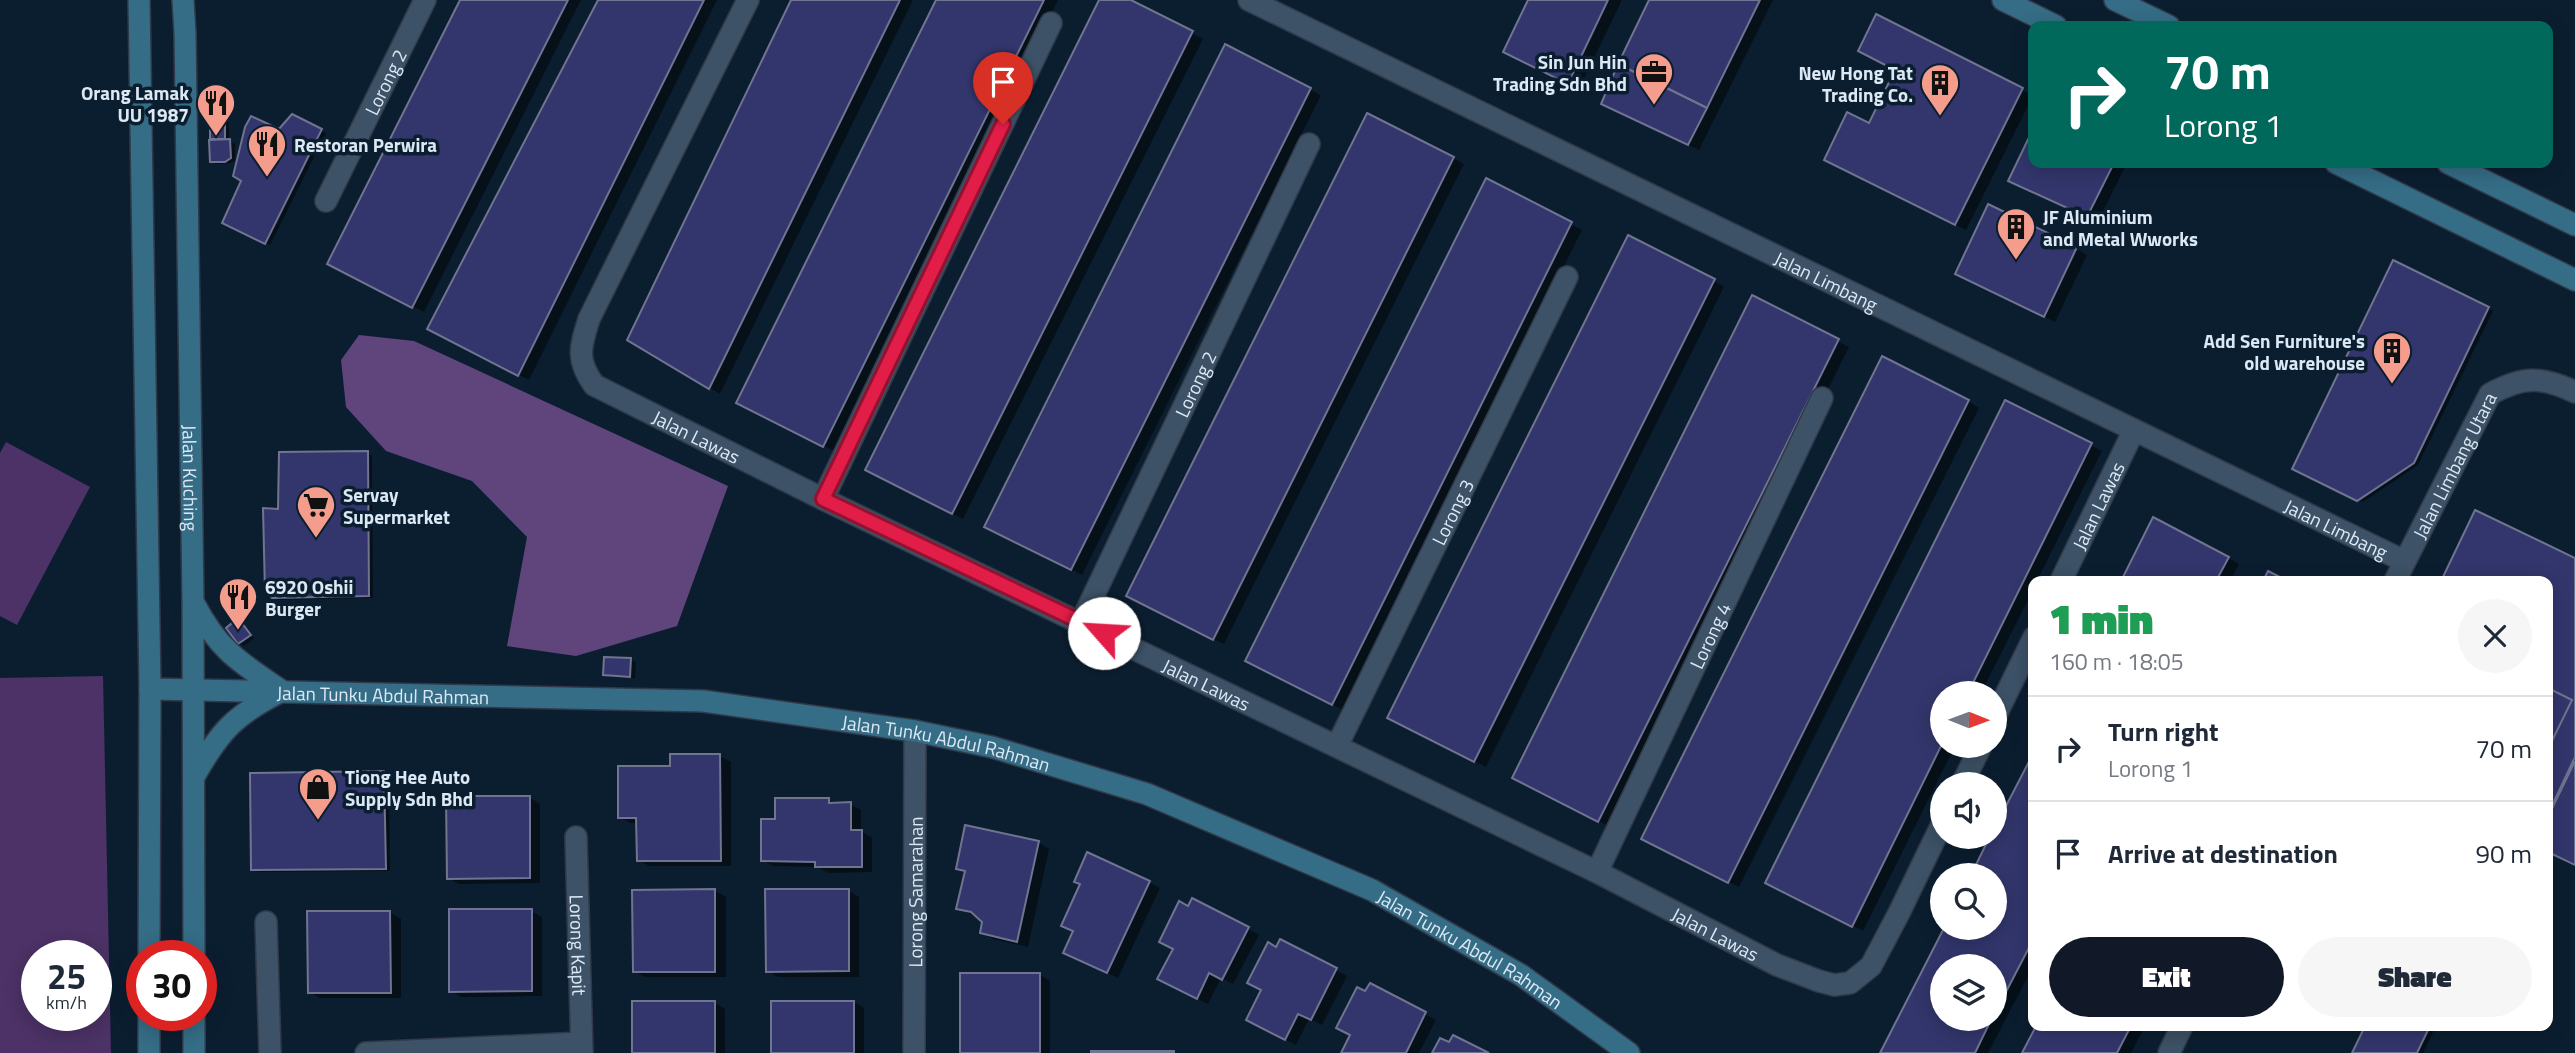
<!DOCTYPE html>
<meta charset="utf-8">
<style>
body{margin:0;font-family:"Titillium Web",sans-serif;background:#f6f6f7;color:#1f2937;height:100vh;display:flex;flex-direction:column;font-size:26px;white-space:nowrap}
*{box-sizing:border-box;margin:0}
p{font-size:23px;color:#747a83}
.icon{flex:none;width:38px;height:38px;fill:none;stroke:currentColor;stroke-width:2;stroke-linecap:round;stroke-linejoin:round}
.map{position:relative;flex:1;overflow:hidden}
.details{position:absolute;left:2028px;top:576px;width:525px;height:455px;display:flex;flex-direction:column;background:#fff;border-radius:14px;box-shadow:0 4px 18px #0003}
.details>*{flex:none}
.guide{position:absolute;left:2028px;top:21px;width:525px;height:147px;border-radius:14px;box-shadow:0 4px 18px #0003;background:#00695c;color:#fff;overflow:hidden}
.needle{width:46px;rotate:91deg}
.tools{position:absolute;left:1930px;top:681px;display:grid;gap:14px}
.tools a{display:grid;place-items:center;width:77px;height:77px;border-radius:50%;background:#fff;box-shadow:0 4px 18px #0003;font-size:35px}
.speed{position:absolute;left:21px;top:940px;display:flex;gap:14px;font-size:35px;font-weight:700;text-align:center}
.speed>*{display:grid;place-content:center;width:91px;height:91px;border-radius:50%;background:#fff;box-shadow:0 4px 18px #0003;line-height:1}
.speed small{font-size:18px;font-weight:400}
.speed .limit{border:10px solid #d22;background:#fff;color:#111}
.pin{position:absolute;display:grid;place-items:center;width:60px;height:60px;color:#fff;margin:-72px -30px;border-radius:50% 50% 50% 0;rotate:-45deg;box-shadow:0 0 7px #0007}
.pin .icon{rotate:45deg}
.me{position:absolute;width:77px;margin:-38px;rotate:296deg;stroke-linejoin:round;filter:drop-shadow(0 0 5px #0008)}
.turn{display:flex;align-items:center;gap:24px;height:147px;padding:0 21px;font-size:32px}
.turn .icon{width:91px;height:91px;stroke-width:2.5}
.turn b{display:block;font-size:49px;line-height:60px}
.round{display:grid;place-items:center;flex:none;width:74px;height:74px;border-radius:37px;background:#f6f6f7}
.head{display:flex;align-items:center;justify-content:space-between;height:119px;padding:0 21px}
h1{font-size:42px;font-weight:800;line-height:52px;color:#1e9e55}
.cta{display:flex;gap:14px;margin-top:auto;padding:14px 21px}
.cta a{flex:1;height:80px;border-radius:42px;background:#111827;color:#fff;font-size:28px;font-weight:800;line-height:80px;text-align:center}
.cta a+a{background:#f6f6f7;color:#1f2937}
ul{padding:0;list-style:none}
li{display:flex;align-items:center;gap:21px;height:105px;padding:0 21px;border-top:2px solid #e0e1e3}
li div{flex:1}
li b{display:block;font-size:26px}
li em{font-style:normal}
.map>svg:first-child{display:block}
.green{fill:#4c3266;fill-rule:evenodd}
.forest{fill:#60457c}
.shadow{fill:#0007;fill-rule:evenodd}
.building{fill:#32366c;stroke:#707490;stroke-width:2}
.lines{fill:none;stroke-linecap:round;stroke-linejoin:round}
.street-casing{stroke:#303948;stroke-width:24}
.secondary-casing{stroke:#303948;stroke-width:24}
.street{stroke:#3d5267;stroke-width:21}
.secondary{stroke:#356d86;stroke-width:21}
.route-casing{stroke:#92132f;stroke-width:18}
.route{stroke:#e11d48;stroke-width:12}
.labels{text-anchor:middle;dominant-baseline:central;stroke-width:7;stroke-linejoin:round;paint-order:stroke}
.poi-label{font-size:19px;font-weight:bold;fill:#dce9f5;stroke:#0b1e30;text-anchor:start}
.street-label{font-size:19px;fill:#dce9f5;stroke:#0b1e30}
</style>
<div class="map">
<svg width="2575" height="1053" viewBox="0 0 2575 1053">
<rect width="100%" height="100%" fill="#0b1e30"/>
<g class="green">
<polygon points="6,442 90,487 17,625 0,616 0,453"/>
<path d="M 103,676 L 111,1053 L 0,1053 L 0,678 ZM 37,956 L 96,956 L 96,1015 L 37,1015 Z"/>
</g>
<polygon class="forest" points="359,335 414,341 728,486 677,626 576,656 507,646 527,537 472,481 386,451 346,407 341,360"/>
<g class="shadow">
<polygon points="462,0 581,0 424,312 339,269"/>
<polygon points="600,0 717,0 529,380 440,334"/>
<polygon points="792,0 913,0 720,394 629,339"/>
<polygon points="938,0 1058,0 834,451 749,408"/>
<polygon points="1101,0 1127,0 1203,39 963,519 878,476"/>
<polygon points="1530,0 1622,0 1579,89 1516,57"/>
<polygon points="1652,0 1773,0 1699,150 1614,109"/>
<polygon points="1877,16 2033,96 1966,230 1837,165 1870,125 1897,70"/>
<polygon points="1225,46 1321,95 1082,575 997,532"/>
<polygon points="292,116 326,133 270,245 229,225 244,180"/>
<polygon points="211,119 224,119 229,122 229,141 235,144 235,160 230,163 216,164 212,161"/>
<polygon points="1453,158 1464,164 1224,644 1139,601"/>
<polygon points="2034,163 2127,163 2098,221 2021,186"/>
<polygon points="1486,181 1582,230 1343,710 1258,667"/>
<polygon points="2076,249 2087,255 2055,322 1968,279"/>
<polygon points="1714,281 1724,287 1486,767 1400,724"/>
<polygon points="1753,298 1849,347 1610,827 1525,784"/>
<polygon points="2488,308 2493,311 2418,465 2363,502 2299,471"/>
<polygon points="1968,401 1979,408 1739,887 1654,844"/>
<polygon points="2006,402 2102,451 2037,581 2034,581 2034,588 1981,693 1942,693 1942,746 1955,746 1863,931 1778,888"/>
<polygon points="368,453 372,456 373,598 278,600 273,596 280,511"/>
<polygon points="2228,558 2239,564 2230,581 2123,581"/>
<polygon points="2575,560 2575,864 2548,851 2548,581 2443,581"/>
<polygon points="239,621 254,638 244,646 239,643"/>
<polygon points="631,660 636,662 635,678 610,677 605,674"/>
<polygon points="720,756 731,762 731,866 649,866 638,860 638,823 630,823 619,817 672,768"/>
<path d="M 2034,756 L 2034,965 L 1988,1053 L 1882,1053 L 1946,928 L 1995,928 L 1995,875 L 1973,875 L 1995,836 L 1995,831 ZM 1942,966 L 1995,966 L 1995,1018 L 1942,1018 Z"/>
<polygon points="384,773 389,776 390,871 258,872 253,869"/>
<polygon points="529,797 540,804 540,883 459,884 448,878"/>
<polygon points="828,800 836,804 850,804 861,810 861,831 872,838 872,872 828,873 818,867 773,866 762,860 777,821"/>
<polygon points="1038,842 1049,849 1028,947 993,939 982,933 984,921 958,908 966,873 958,868"/>
<polygon points="1149,882 1160,888 1118,978 1076,958"/>
<polygon points="848,890 859,897 859,977 778,977 768,971"/>
<polygon points="715,891 726,897 726,977 645,977 634,971"/>
<polygon points="531,911 542,917 542,996 461,997 451,991"/>
<polygon points="390,912 401,919 401,998 320,998 309,992"/>
<polygon points="1248,929 1259,935 1233,984 1221,978 1208,1004 1170,985 1175,949"/>
<polygon points="1281,942 1347,976 1322,1025 1309,1019 1296,1045 1259,1026 1263,990"/>
<polygon points="1039,974 1050,981 1050,1053 962,1053"/>
<polygon points="1370,985 1436,1020 1419,1053 1343,1053"/>
<polygon points="854,1002 864,1008 864,1053 773,1053"/>
<polygon points="715,1003 725,1009 725,1053 634,1053"/>
<polygon points="2038,1026 2145,1026 2131,1053 2024,1053"/>
<polygon points="2366,1026 2436,1026 2423,1053 2354,1053"/>
</g>
<g class="building">
<polygon points="460,0 568,0 412,308 327,264"/>
<polygon points="598,0 704,0 518,376 427,329"/>
<polygon points="791,0 900,0 709,389 627,340"/>
<polygon points="936,0 1044,0 823,447 736,403"/>
<polygon points="1099,0 1131,0 1193,31 952,514 865,470"/>
<polygon points="1528,0 1608,0 1568,84 1503,52"/>
<polygon points="1649,0 1760,0 1707,108 1618,64"/>
<polygon points="1876,14 2023,88 1955,225 1824,160 1847,112 1869,123 1895,70 1858,51"/>
<polygon points="1225,44 1311,88 1071,570 984,527"/>
<polygon points="1618,64 1707,108 1688,145 1601,104"/>
<polygon points="1367,113 1454,157 1213,640 1126,596"/>
<polygon points="292,114 322,129 265,244 222,223 241,181 233,176 245,127 251,116 279,129"/>
<rect x="210" y="117" width="15" height="22"/>
<polygon points="2034,127 2034,163 2114,163 2087,217 2008,181"/>
<polygon points="230,139 231,158 225,162 210,162 209,140"/>
<polygon points="1486,178 1572,222 1332,705 1245,661"/>
<polygon points="1988,204 2077,247 2044,317 1955,274"/>
<polygon points="1628,235 1715,279 1474,762 1387,718"/>
<polygon points="2393,260 2489,307 2414,463 2357,501 2292,469"/>
<polygon points="1752,295 1839,339 1598,822 1512,778"/>
<polygon points="1882,356 1969,400 1728,883 1641,839"/>
<polygon points="2005,400 2092,443 1968,693 1942,693 1942,744 1852,927 1765,883"/>
<polygon points="368,451 369,596 272,598 265,592 263,508 278,509 279,452"/>
<polygon points="2475,510 2575,558 2575,757 2548,814 2548,581 2441,581"/>
<polygon points="2153,517 2229,557 2216,581 2121,581"/>
<polygon points="2268,571 2288,581 2263,581"/>
<polygon points="238,618 251,635 238,644 226,628"/>
<polygon points="604,657 631,658 630,677 603,675"/>
<polygon points="2548,688 2572,700 2548,749"/>
<polygon points="2034,752 2034,938 1995,1013 1995,966 1942,966 1942,1018 1992,1018 1975,1053 1880,1053 1944,928 1995,928 1995,875 1971,875 1990,836 1995,836 1995,827"/>
<polygon points="670,754 720,754 721,861 637,861 636,818 618,818 618,766 670,766"/>
<polygon points="2575,761 2575,865 2548,852 2548,817"/>
<polygon points="384,771 386,869 251,870 250,773"/>
<polygon points="446,796 530,796 530,878 447,879"/>
<polygon points="775,798 829,798 829,803 851,802 851,830 862,830 862,867 815,867 815,862 761,861 761,819 775,819"/>
<polygon points="965,825 1039,841 1017,942 980,933 982,922 971,912 956,909 965,871 956,869"/>
<polygon points="1087,852 1150,881 1107,973 1063,953 1073,931 1061,926 1080,884 1074,882"/>
<polygon points="715,889 715,972 633,972 632,890"/>
<polygon points="765,889 849,889 849,971 766,972"/>
<polygon points="1192,898 1249,927 1222,980 1209,973 1197,999 1157,979 1173,949 1159,942 1179,901 1188,906"/>
<polygon points="449,909 532,909 532,991 449,992"/>
<polygon points="307,911 390,911 391,993 308,993"/>
<polygon points="1280,939 1337,968 1311,1020 1298,1014 1285,1040 1246,1020 1261,990 1247,983 1268,942 1276,947"/>
<rect x="960" y="973" width="80" height="80"/>
<polygon points="1370,983 1426,1012 1406,1053 1341,1053 1350,1035 1336,1028 1357,987 1365,991"/>
<rect x="632" y="1001" width="83" height="52"/>
<rect x="771" y="1001" width="83" height="52"/>
<polygon points="2036,1026 2131,1026 2117,1053 2022,1053"/>
<polygon points="2365,1026 2430,1026 2417,1053 2352,1053"/>
<polygon points="1453,1035 1489,1053 1432,1053 1440,1038 1449,1042"/>
<rect x="1091" y="1051" width="83" height="2"/>
</g>
<g class="lines">
<g class="street-casing">
<g id="street">
<path id="s1" d="M 748,0 L 589,319 C 580,348 576,360 594,385 L 823,499 L 1597,872 L 1777,965 L 1819,981 L 1834,985 L 1850,983 L 1871,966 L 1899,913 L 1942,824"/>
<path id="s2" d="M 1249,0 L 2404,561"/>
<path id="s3" d="M 326,201 L 425,0"/>
<polyline points="823,499 1051,23"/>
<path id="s4" d="M 2061,581 L 2134,430"/>
<path id="s5" d="M 2395,581 L 2490,394 C 2523,376 2541,376 2575,392"/>
<path id="s6" d="M 1081,622 L 1309,144"/>
<polyline points="1995,717 2034,637"/>
<path id="s7" d="M 1337,746 L 1567,277"/>
<polyline points="1962,784 1981,746"/>
<path id="s8" d="M 576,837 L 582,1053"/>
<path id="s9" d="M 1597,872 L 1822,398"/>
<polyline points="266,922 270,1053"/>
<polyline points="366,1053 581,1043"/>
<path id="s10" d="M 914,1053 L 915,731"/>
<polyline points="2169,1053 2182,1026"/>
</g>
</g>
<g class="secondary-casing">
<g id="secondary">
<polyline points="139,0 150,689 149,956"/>
<path id="s11" d="M 183,0 L 185,33 L 193,602 L 194,956"/>
<polyline points="2003,0 2056,26"/>
<polyline points="2115,0 2169,26"/>
<polyline points="2336,163 2575,280"/>
<polyline points="2448,163 2575,225"/>
<path d="M 195,605 C 219,651 241,663 282,691"/>
<path id="s12" d="M 150,689 L 703,701 L 915,731 L 992,747 L 1147,794 L 1372,890 L 1521,975 L 1629,1053"/>
<path d="M 195,775 C 220,731 235,715 280,692"/>
<polyline points="194,1015 194,1053"/>
<polyline points="149,1053 149,1015"/>
</g>
</g>
<use href="#street" class="street"/>
<use href="#secondary" class="secondary"/>
</g>
<g class="lines">
<g class="route-casing">
<polyline id="route" points="1003,124 823,499 1104,633"/>
</g>
<use href="#route" class="route"/>
</g>
<defs>
<g id="office-pin" transform="scale(2.0125)"><path d="M0 17L-7.5 6A9.5 9.5 0 1 1 7.5 6Z" fill="#f49d8d" stroke="#0b1e30"/><path d="M-6-3h4V-5.5h4V-3h4V5H-6ZM-1-4.5V-3h2v-1.5ZM-6 0V1H6V0Z" fill="#111"/></g>
<g id="building-pin" transform="scale(2.0125)"><path d="M0 17L-7.5 6A9.5 9.5 0 1 1 7.5 6Z" fill="#f49d8d" stroke="#0b1e30"/><path d="M-4-6H4V6H1V3H-1V6H-4ZM-2.5-4.3h1.7v1.8h-1.7ZM.8-4.3h1.7v1.8H.8ZM-2.5-1h1.7V.8h-1.7ZM.8-1h1.7V.8H.8Z" fill="#111"/></g>
<g id="restaurant-pin" transform="scale(2.0125)"><path d="M0 17L-7.5 6A9.5 9.5 0 1 1 7.5 6Z" fill="#f49d8d" stroke="#0b1e30"/><path d="M-5-6h1v4h1v-4h1v4h1v-4h1v5L-1.5 .5V6h-2V.5L-5-1ZM5-6V6H3V1.5H1.5Q1.5-4 5-6Z" fill="#111"/></g>
<g id="supermarket-pin" transform="scale(2.0125)"><path d="M0 17L-7.5 6A9.5 9.5 0 1 1 7.5 6Z" fill="#f49d8d" stroke="#0b1e30"/><path d="M-6-5.5h2.5l.6 2H6L4.5 2H-2.5L-4.4-4H-6ZM-1.5 3.2a1.3 1.3 0 1 0 .1 0ZM3 3.2a1.3 1.3 0 1 0 .1 0Z" fill="#111"/></g>
<g id="shop-pin" transform="scale(2.0125)"><path d="M0 17L-7.5 6A9.5 9.5 0 1 1 7.5 6Z" fill="#f49d8d" stroke="#0b1e30"/><path d="M-5-2.5h2.3a2.7 3.5 0 0 1 5.4 0H5L5.5 6h-11ZM-1.5-2.5h3a1.5 2.3 0 0 0-3 0Z" fill="#111"/></g>
</defs>
<g fill-rule="evenodd">
<use href="#office-pin" x="1654" y="72"/>
<use href="#building-pin" x="1940" y="83"/>
<use href="#restaurant-pin" x="216" y="103"/>
<use href="#restaurant-pin" x="267" y="144"/>
<use href="#building-pin" x="2016" y="227"/>
<use href="#building-pin" x="2392" y="351"/>
<use href="#supermarket-pin" x="316" y="505"/>
<use href="#restaurant-pin" x="238" y="597"/>
<use href="#shop-pin" x="318" y="787"/>
</g>
<g class="labels">
<g class="poi-label">
<text x="1627" y="61" text-anchor="end">Sin Jun Hin<tspan x="1627" dy="22">Trading Sdn Bhd</tspan></text>
<text x="1913" y="72" text-anchor="end">New Hong Tat<tspan x="1913" dy="22">Trading Co.</tspan></text>
<text x="189" y="92" text-anchor="end">Orang Lamak<tspan x="189" dy="22">UU 1987</tspan></text>
<text x="294" y="144">Restoran Perwira</text>
<text x="2043" y="216">JF Aluminium<tspan x="2043" dy="22">and Metal Wworks</tspan></text>
<text x="2365" y="340" text-anchor="end">Add Sen Furniture's<tspan x="2365" dy="22">old warehouse</tspan></text>
<text x="343" y="494">Servay<tspan x="343" dy="22">Supermarket</tspan></text>
<text x="265" y="586">6920 Oshii<tspan x="265" dy="22">Burger</tspan></text>
<text x="345" y="776">Tiong Hee Auto<tspan x="345" dy="22">Supply Sdn Bhd</tspan></text>
</g>
<g class="street-label">
<text stroke="none"><textPath href="#s3" startOffset="133">Lorong 2</textPath></text>
<text stroke="none"><textPath href="#s2" startOffset="642">Jalan Limbang</textPath></text>
<text stroke="none"><textPath href="#s6" startOffset="264">Lorong 2</textPath></text>
<text stroke="none"><textPath href="#s1" startOffset="541">Jalan Lawas</textPath></text>
<text stroke="none"><textPath href="#s5" startOffset="130">Jalan Limbang Utara</textPath></text>
<text stroke="none"><textPath href="#s11" startOffset="478">Jalan Kuching</textPath></text>
<text stroke="none"><textPath href="#s4" startOffset="84">Jalan Lawas</textPath></text>
<text stroke="none"><textPath href="#s7" startOffset="261">Lorong 3</textPath></text>
<text stroke="none"><textPath href="#s2" startOffset="1209">Jalan Limbang</textPath></text>
<text stroke="none"><textPath href="#s9" startOffset="262">Lorong 4</textPath></text>
<text stroke="none"><textPath href="#s1" startOffset="1108">Jalan Lawas</textPath></text>
<text stroke="none"><textPath href="#s12" startOffset="233">Jalan Tunku Abdul Rahman</textPath></text>
<text stroke="none"><textPath href="#s12" startOffset="800">Jalan Tunku Abdul Rahman</textPath></text>
<text stroke="none"><textPath href="#s10" startOffset="161">Lorong Samarahan</textPath></text>
<text stroke="none"><textPath href="#s1" startOffset="1675">Jalan Lawas</textPath></text>
<text stroke="none"><textPath href="#s8" startOffset="108">Lorong Kapit</textPath></text>
<text stroke="none"><textPath href="#s12" startOffset="1367">Jalan Tunku Abdul Rahman</textPath></text>
</g>
</g>
</svg>
<div class="tools">
<a><svg class="needle" viewBox="-14 -14 28 28"><path d="M0-13l5 13h-10z" fill="#e53935"/><path d="M0 13l5-13h-10z" fill="#747a83"/></svg></a>
<a><svg class="icon" aria-label="sound" viewBox="0 0 24 24"><path d="M4 9h4l5-4v14l-5-4H4zM17 9q2 3 0 6"/></svg></a>
<a><svg class="icon" aria-label="search" viewBox="0 0 24 24"><circle cx="10" cy="10" r="6"/><path d="M15 15l6 6"/></svg></a>
<a><svg class="icon" aria-label="layers" viewBox="0 0 24 24"><path d="M12 4l9 5-9 5-9-5zM3 14l9 5 9-5"/></svg></a>
</div>
<div class="speed"><div>25<small>km/h</small></div><div class="limit">30</div></div>
<div class="pin" style="left:1003px;top:124px;background:#d93025"><svg class="icon" aria-label="arrive" viewBox="0 0 24 24"><path d="M6 21V4h12l-3 4 3 4H6"/></svg></div>
<svg class="me" style="left:1104px;top:633px" viewBox="-20 -20 40 40"><circle r="19" fill="#fff"/><path d="M0-13L10 11 0 6-10 11z" fill="#e11d48"/></svg>
<div class="guide">
<div class="turn"><svg class="icon" aria-label="right" viewBox="0 0 24 24"><path d="M7 20v-9h11M14 6l5 5-5 5"/></svg><div><b>70 m</b>Lorong 1</div></div>
</div>
<section class="details">
<div class="head"><div><h1>1 min</h1><p>160 m · 18:05</p></div><a class="round"><svg class="icon" aria-label="close" viewBox="0 0 24 24"><path d="M6 6l12 12M18 6L6 18"/></svg></a></div>
<ul>
<li><svg class="icon" aria-label="right" viewBox="0 0 24 24"><path d="M7 20v-9h11M14 6l5 5-5 5"/></svg><div><b>Turn right</b><p>Lorong 1</p></div><em>70 m</em></li>
<li><svg class="icon" aria-label="arrive" viewBox="0 0 24 24"><path d="M6 21V4h12l-3 4 3 4H6"/></svg><div><b>Arrive at destination</b></div><em>90 m</em></li>
</ul>
<div class="cta"><a>Exit</a><a>Share</a></div>
</section>
</div>
